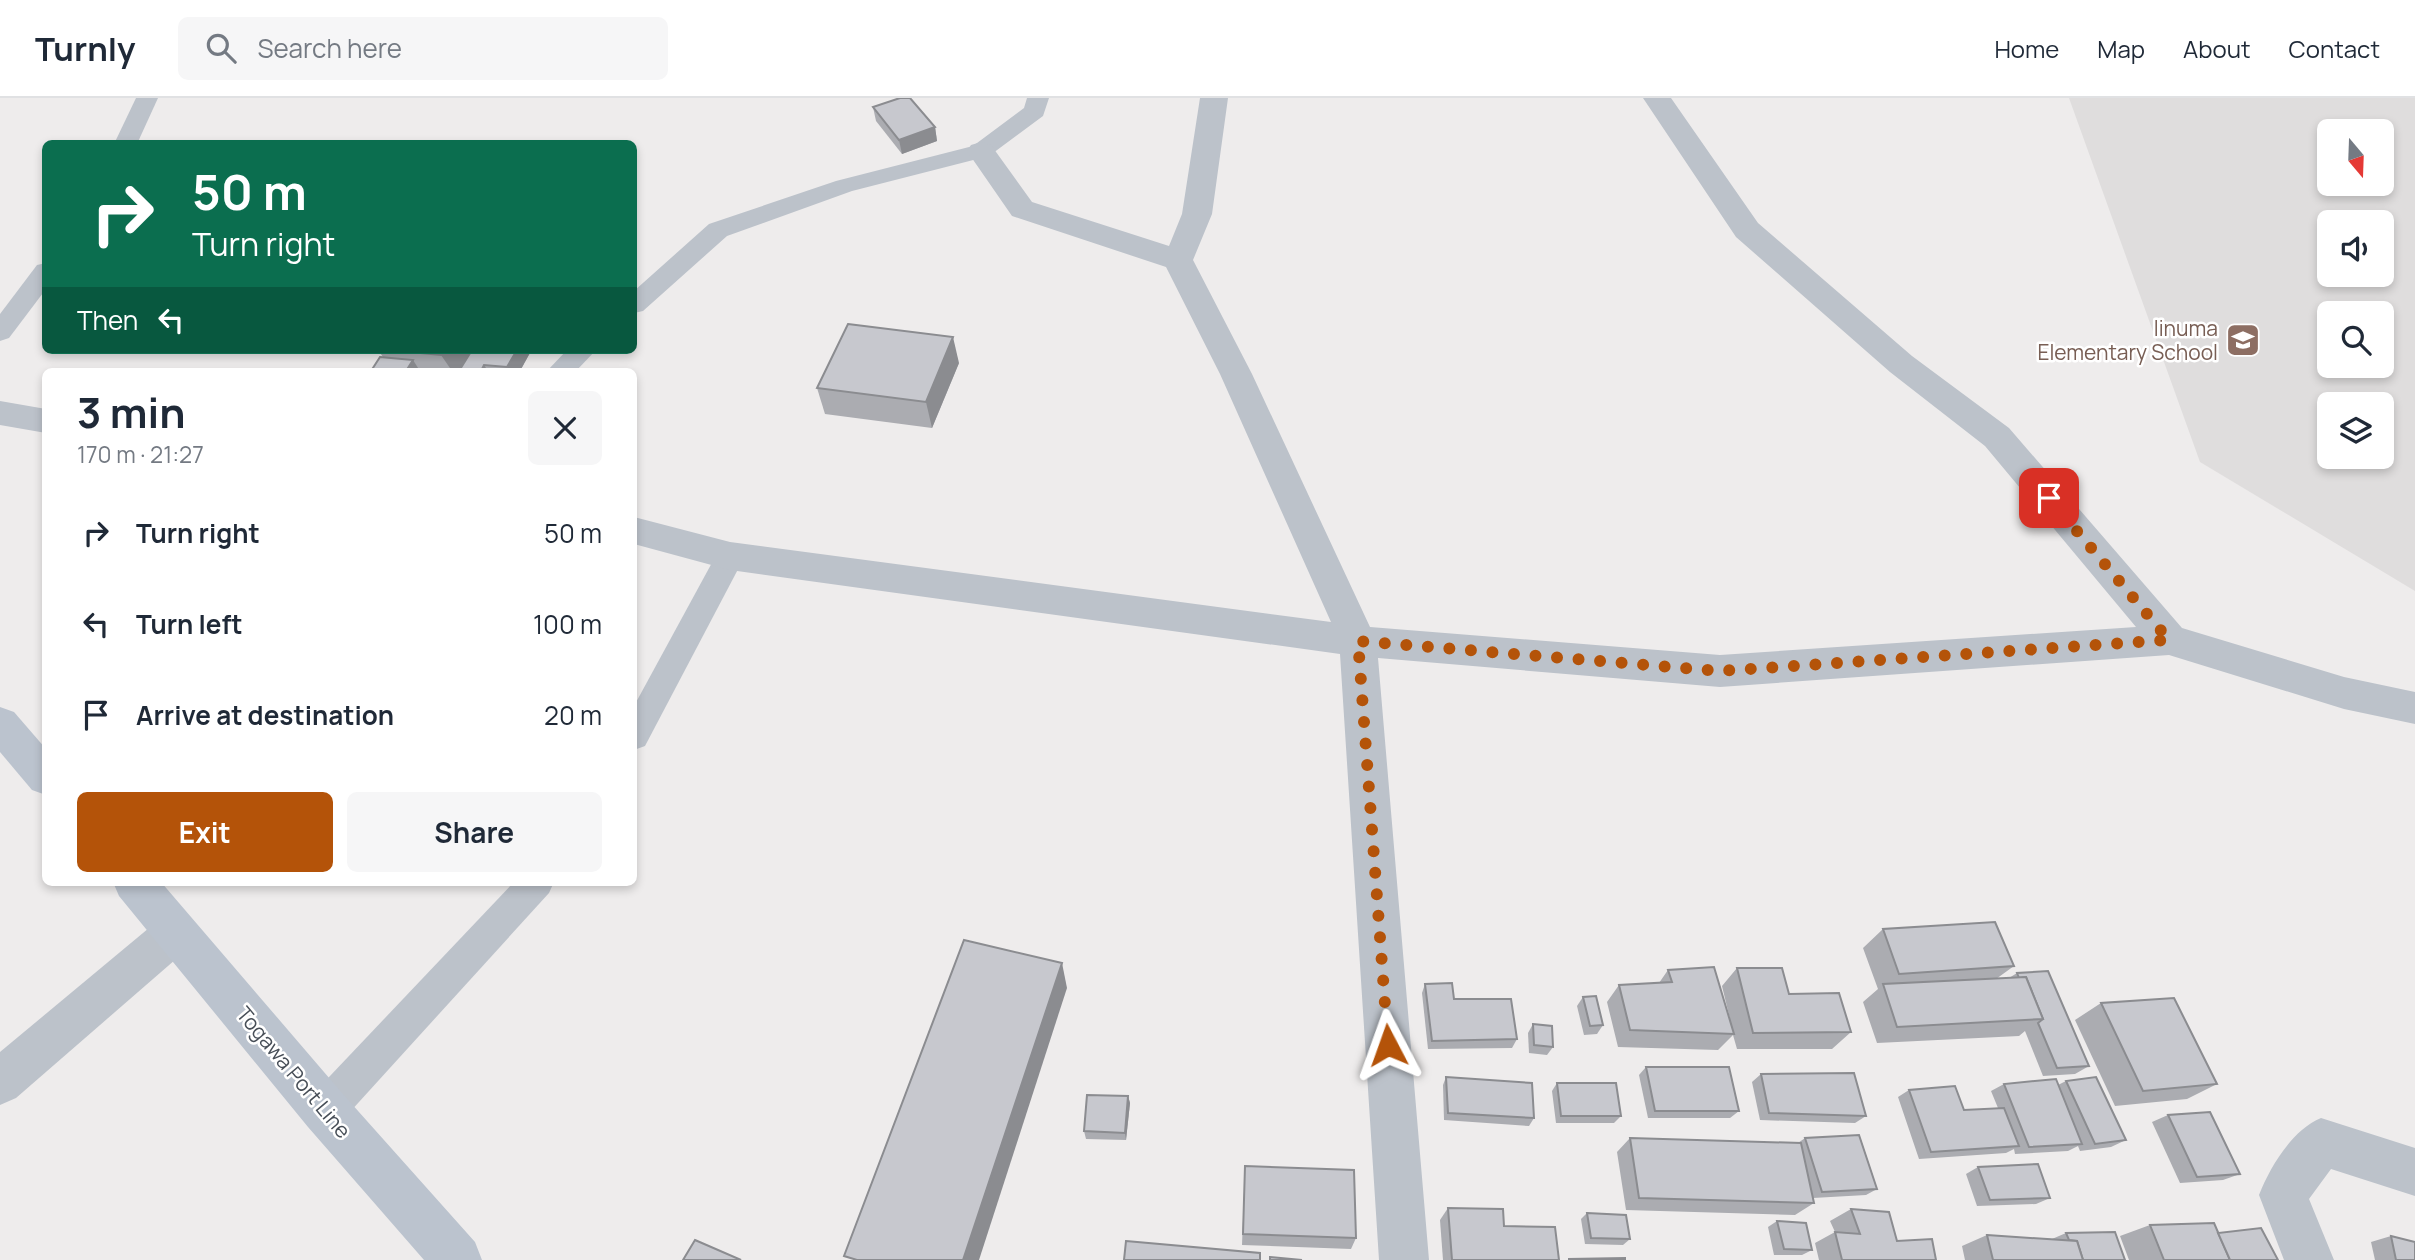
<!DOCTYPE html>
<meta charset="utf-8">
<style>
body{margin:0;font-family:Manrope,sans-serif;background:#f6f6f7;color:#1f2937;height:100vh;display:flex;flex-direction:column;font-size:26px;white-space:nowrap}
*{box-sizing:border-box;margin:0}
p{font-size:23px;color:#747a83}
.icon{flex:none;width:38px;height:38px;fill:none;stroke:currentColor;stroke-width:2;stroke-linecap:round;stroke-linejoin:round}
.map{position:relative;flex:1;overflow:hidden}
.sheet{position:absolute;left:42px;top:270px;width:595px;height:518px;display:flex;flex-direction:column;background:#fff;border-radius:10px;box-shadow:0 4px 10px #0003}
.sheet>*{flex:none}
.top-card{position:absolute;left:42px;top:42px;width:595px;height:214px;border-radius:10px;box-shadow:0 4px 10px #0003;background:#0b6e4f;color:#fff;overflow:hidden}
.needle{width:46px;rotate:161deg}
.controls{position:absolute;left:2317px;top:21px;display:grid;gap:14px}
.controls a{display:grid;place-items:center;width:77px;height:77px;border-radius:10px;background:#fff;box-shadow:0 4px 10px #0003;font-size:35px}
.pin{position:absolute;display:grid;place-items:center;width:60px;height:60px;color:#fff;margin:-30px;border-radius:14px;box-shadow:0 4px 10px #0006}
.me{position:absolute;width:77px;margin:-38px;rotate:356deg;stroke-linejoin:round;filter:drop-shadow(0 0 5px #0008)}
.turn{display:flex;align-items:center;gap:24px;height:147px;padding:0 35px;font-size:32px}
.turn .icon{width:91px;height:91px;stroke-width:2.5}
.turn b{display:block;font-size:49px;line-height:60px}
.then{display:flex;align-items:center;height:66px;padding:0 35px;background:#0003;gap:14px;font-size:26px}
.round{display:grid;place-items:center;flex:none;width:74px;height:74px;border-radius:10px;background:#f6f6f7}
.overview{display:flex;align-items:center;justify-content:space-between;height:119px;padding:0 35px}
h1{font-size:42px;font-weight:700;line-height:52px}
.action{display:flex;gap:14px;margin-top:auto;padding:14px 35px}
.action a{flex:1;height:80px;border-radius:10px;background:#b45309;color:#fff;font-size:28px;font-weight:700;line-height:80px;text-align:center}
.action a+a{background:#f6f6f7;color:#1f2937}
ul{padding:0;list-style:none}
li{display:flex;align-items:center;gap:21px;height:91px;padding:0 35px}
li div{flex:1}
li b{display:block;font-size:26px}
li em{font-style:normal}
header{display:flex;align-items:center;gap:42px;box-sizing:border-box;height:98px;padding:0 35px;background:#fff;border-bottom:2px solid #e0e1e3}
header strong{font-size:33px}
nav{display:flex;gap:38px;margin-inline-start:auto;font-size:24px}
.search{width:490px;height:63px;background:#f6f6f7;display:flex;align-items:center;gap:18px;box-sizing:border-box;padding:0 24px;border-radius:10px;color:#747a83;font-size:26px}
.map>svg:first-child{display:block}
.education{fill:#dfdddd;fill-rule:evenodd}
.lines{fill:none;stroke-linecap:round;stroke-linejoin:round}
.service{fill:#bcc2ca;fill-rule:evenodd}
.minor{fill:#bcc2ca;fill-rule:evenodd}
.secondary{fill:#bbc3ce;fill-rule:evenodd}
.wall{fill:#abacb1}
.shaded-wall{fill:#8b8c90}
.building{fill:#c7c8ce;stroke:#8b8c90;stroke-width:2}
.route{stroke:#b45309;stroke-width:12;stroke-dasharray:0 21.6}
.labels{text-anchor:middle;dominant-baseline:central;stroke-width:5;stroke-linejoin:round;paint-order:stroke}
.education-label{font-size:21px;fill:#785e54;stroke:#fff;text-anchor:end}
.street-label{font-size:21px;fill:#474e57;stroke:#fff}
</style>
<header>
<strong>Turnly</strong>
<div class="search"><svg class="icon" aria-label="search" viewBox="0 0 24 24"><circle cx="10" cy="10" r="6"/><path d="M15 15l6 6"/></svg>Search here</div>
<nav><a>Home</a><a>Map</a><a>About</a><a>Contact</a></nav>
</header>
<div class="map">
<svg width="2415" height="1162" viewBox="0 0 2415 1162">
<rect width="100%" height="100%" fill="#eeecec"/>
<path class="education" d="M 2069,0 L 2415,0 L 2415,493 L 2200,364 ZM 2329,33 L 2382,33 L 2382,86 L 2329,86 ZM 2329,124 L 2382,124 L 2382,177 L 2329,177 ZM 2329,215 L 2382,215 L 2382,268 L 2329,268 ZM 2329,306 L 2382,306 L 2382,359 L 2329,359 Z"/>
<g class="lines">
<g class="service">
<polygon points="136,0 158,0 137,46 114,46"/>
<polygon points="1027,0 1049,0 1043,18 989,58 852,93 727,138 643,213 634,215 634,193 709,126 836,83 973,48 1024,10"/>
<polygon points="46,165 46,191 9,240 0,243 0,216 37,167"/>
<polygon points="567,252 596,252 576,273 547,273"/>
<polygon points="730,447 740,450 745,458 645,648 634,652 634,608 720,450"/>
<polygon points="514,784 554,784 549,795 339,1026 325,1031 311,1026 306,1012 311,998"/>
</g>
<g class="minor">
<polygon points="1200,0 1228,0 1212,116 1193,162 1252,276 1370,529 1720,557 2136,529 1985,348 1890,274 1736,139 1643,0 1671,0 1758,125 1912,258 2009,330 2182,530 2344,579 2415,594 2415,626 2344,611 2169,557 1720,589 1378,560 1429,1162 1379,1162 1340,556 730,472 634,446 634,419 730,444 1331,524 1220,276 1166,169 1012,118 967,53 971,47 981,44 991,47 1032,104 1169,148 1182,116"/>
<polygon points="0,303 46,311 46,335 0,327"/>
<polygon points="176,814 191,820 198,834 191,848 16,1000 0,1007 0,954 161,820"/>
<path d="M 2321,1020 L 2415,1050 L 2415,1098 L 2331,1071 L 2309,1101 L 2334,1162 L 2284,1162 L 2259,1097 C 2270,1069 2292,1032 2321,1020 Z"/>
</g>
<g class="secondary">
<polygon points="0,609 14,614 46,651 46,697 32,692 0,654"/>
<polygon points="113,784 161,784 342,995 475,1144 482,1162 424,1162 308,1029 119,798"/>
</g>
</g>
<g class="wall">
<polygon points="873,9 935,29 937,43 902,56 876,23"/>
<polygon points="378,252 530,252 531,253 520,273 371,273 383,259"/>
<polygon points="959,265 932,330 825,316 817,290"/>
<polygon points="1883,831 2014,868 1996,881 2009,880 2017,875 2089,968 2075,976 2043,978 2025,933 2019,938 1877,945 1863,904 1878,891 1863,850"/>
<polygon points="1737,870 1789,896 1851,934 1832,951 1737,951 1733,937 1718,952 1618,949 1607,904 1619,887 1659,885 1668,872 1730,921 1722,888"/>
<polygon points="1425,886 1454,901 1517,941 1512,950 1428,951 1422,895"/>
<polygon points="1583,899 1603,927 1597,936 1584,937 1577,908"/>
<polygon points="2101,905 2217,986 2187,1001 2115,1008 2075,922"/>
<polygon points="1533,926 1553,949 1547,957 1529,955 1528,935"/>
<polygon points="1646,969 1739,1013 1730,1020 1648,1020 1639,977"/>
<polygon points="1761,976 1866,1018 1855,1025 1760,1022 1752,984"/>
<polygon points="1446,979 1534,1020 1529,1028 1444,1022 1443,987"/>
<polygon points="2066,983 2126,1042 2111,1049 2080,1053 2078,1048 2068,1053 2015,1056 2014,1051 2006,1055 1919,1061 1898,999 1909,992 1964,1012 1998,1010 1991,993 2004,986 2058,987"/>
<polygon points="1557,985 1621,1018 1614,1025 1556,1025 1552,993"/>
<polygon points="1128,998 1130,1005 1126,1042 1086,1041 1084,1033"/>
<polygon points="2168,1017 2240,1076 2223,1082 2180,1085 2152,1024"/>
<polygon points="1630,1040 1798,1045 1805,1040 1877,1091 1866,1097 1813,1100 1814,1105 1795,1117 1626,1112 1617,1054"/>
<polygon points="1245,1068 1356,1140 1351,1151 1242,1147"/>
<polygon points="1978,1069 2050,1100 2036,1106 1977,1108 1966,1076"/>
<polygon points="1448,1110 1504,1128 1559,1162 1443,1162 1440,1122"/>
<polygon points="1851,1111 1897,1143 1936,1162 1819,1162 1815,1145 1835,1134 1830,1123"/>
<polygon points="1587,1115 1630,1141 1623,1147 1585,1146 1581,1121"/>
<polygon points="1777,1123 1812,1152 1802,1157 1774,1157 1768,1129"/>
<polygon points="2150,1127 2218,1135 2278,1162 2129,1162 2120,1138"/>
<polygon points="2066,1135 2125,1162 1965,1162 1962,1148 1987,1137 2052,1141"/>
<polygon points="2391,1138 2415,1162 2375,1162 2371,1144"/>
</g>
<g class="shaded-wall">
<polygon points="935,29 937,43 902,56 899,42"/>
<polygon points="953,239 959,265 932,330 926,304"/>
<polygon points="445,252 477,252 464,273 452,273 441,257"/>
<polygon points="517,252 530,252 531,253 520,273 510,273 507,269"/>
<polygon points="413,262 420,273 406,273"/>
<polygon points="484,267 488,273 481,273"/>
<polygon points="1062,865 1067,890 979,1162 963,1162"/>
<polygon points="1128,998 1130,1005 1126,1042 1125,1035"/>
</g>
<g class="building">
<polygon points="900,0 910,0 935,29 899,42 873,9"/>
<polygon points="848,226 953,239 926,304 817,290"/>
<polygon points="389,252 445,252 441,257"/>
<polygon points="472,252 517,252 507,269 484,267 481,273 459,273"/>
<polygon points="380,259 413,262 406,273 371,273"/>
<polygon points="1995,824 2014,868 1899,876 1883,831"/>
<polygon points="964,842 1062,865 963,1162 857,1162 844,1158"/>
<polygon points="1714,869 1734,936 1630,932 1619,887 1672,884 1668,872"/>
<polygon points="1737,870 1782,870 1789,896 1839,895 1851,934 1753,935"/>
<polygon points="2048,873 2089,968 2057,970 2038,925 2043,921 2026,879 2019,880 2017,875"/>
<polygon points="2026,879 2043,921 1897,929 1883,886"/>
<polygon points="1452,885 1454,901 1511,901 1517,941 1432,943 1425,886"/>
<polygon points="1596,898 1603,927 1590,928 1583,899"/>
<polygon points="2174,900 2217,986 2143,993 2101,905"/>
<polygon points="1533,926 1552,928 1553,949 1534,947"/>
<polygon points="1646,969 1729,969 1739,1013 1655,1013"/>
<polygon points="1854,975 1866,1018 1769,1015 1761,976"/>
<polygon points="1446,979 1532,985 1534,1020 1448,1015"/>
<polygon points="2096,979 2126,1042 2095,1046 2066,983"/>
<polygon points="2056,981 2082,1046 2029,1049 2004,986"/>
<polygon points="1557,985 1616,985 1621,1018 1561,1018"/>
<polygon points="1955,988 1964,1012 2004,1010 2019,1048 1931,1054 1909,992"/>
<polygon points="1087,997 1128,998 1125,1035 1084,1033"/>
<polygon points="2210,1014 2240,1076 2197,1079 2168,1017"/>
<polygon points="1859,1037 1877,1091 1822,1094 1805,1040"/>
<polygon points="1630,1040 1801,1045 1814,1105 1639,1100"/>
<polygon points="2038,1066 2050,1100 1990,1102 1978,1069"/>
<polygon points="1245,1068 1354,1072 1356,1140 1243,1136"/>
<polygon points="1448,1110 1503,1111 1504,1128 1555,1129 1559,1162 1452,1162"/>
<polygon points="1851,1111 1889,1114 1897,1143 1932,1141 1936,1162 1842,1162 1835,1134 1860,1136"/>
<polygon points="1587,1115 1626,1117 1630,1141 1591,1140"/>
<polygon points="1777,1123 1806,1125 1812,1152 1784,1151"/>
<polygon points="2214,1125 2230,1162 2164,1162 2150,1127"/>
<polygon points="2261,1130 2278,1162 2230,1162 2218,1135"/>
<polygon points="2115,1134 2125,1162 2083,1162 2077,1143 2069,1142 2066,1135"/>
<polygon points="1987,1137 2077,1143 2083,1162 1993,1162"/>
<polygon points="2391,1138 2415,1144 2415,1162 2396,1162"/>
<polygon points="695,1142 741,1162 683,1162"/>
<polygon points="1126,1143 1260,1155 1260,1162 1124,1162"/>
<polygon points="1270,1159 1302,1162 1270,1162"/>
<polygon points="1625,1160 1625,1162 1569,1162 1569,1161"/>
</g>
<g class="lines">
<polyline class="route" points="1388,947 1358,543 1720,573 2169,542 2049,400"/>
</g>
<defs>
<g id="school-square" transform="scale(1.75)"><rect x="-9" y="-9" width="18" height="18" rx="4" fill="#8d6e63" stroke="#fff"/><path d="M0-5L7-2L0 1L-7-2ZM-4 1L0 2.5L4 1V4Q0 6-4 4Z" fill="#fff"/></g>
</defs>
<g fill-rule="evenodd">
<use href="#school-square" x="2243" y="242"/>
</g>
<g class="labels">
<g class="education-label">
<text x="2218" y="230">Iinuma<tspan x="2218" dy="24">Elementary School</tspan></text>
</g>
<g class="street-label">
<text transform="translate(294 974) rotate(50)">Togawa Port Line</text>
</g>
</g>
</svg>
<div class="controls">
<a><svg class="needle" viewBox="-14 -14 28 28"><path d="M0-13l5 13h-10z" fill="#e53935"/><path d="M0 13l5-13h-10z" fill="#747a83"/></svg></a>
<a><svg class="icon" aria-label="sound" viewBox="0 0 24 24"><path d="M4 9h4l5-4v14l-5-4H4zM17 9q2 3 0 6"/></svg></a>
<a><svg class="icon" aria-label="search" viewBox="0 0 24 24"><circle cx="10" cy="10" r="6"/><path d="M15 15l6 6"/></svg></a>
<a><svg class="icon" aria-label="layers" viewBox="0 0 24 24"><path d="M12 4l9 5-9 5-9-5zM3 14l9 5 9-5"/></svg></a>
</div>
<div class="pin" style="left:2049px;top:400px;background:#d93025"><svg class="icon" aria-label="arrive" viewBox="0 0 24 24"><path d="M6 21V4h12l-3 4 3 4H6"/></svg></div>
<svg class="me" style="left:1388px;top:947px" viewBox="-20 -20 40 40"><path d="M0-17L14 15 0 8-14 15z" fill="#b45309" stroke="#fff" stroke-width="4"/></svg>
<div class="top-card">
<div class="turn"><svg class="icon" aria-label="right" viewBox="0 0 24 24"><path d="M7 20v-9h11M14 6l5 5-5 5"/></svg><div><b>50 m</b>Turn right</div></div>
<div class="then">Then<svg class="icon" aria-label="left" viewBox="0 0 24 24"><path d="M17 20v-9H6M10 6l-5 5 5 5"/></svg></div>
</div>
<section class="sheet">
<div class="overview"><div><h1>3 min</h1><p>170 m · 21:27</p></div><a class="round"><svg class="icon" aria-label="close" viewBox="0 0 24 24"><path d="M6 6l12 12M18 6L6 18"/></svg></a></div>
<ul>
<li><svg class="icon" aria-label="right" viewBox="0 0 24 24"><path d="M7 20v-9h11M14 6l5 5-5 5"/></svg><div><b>Turn right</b></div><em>50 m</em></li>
<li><svg class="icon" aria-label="left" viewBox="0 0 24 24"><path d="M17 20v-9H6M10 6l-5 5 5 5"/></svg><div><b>Turn left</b></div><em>100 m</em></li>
<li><svg class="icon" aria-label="arrive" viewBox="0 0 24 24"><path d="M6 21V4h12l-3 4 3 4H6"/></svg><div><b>Arrive at destination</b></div><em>20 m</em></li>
</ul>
<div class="action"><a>Exit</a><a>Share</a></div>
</section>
</div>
